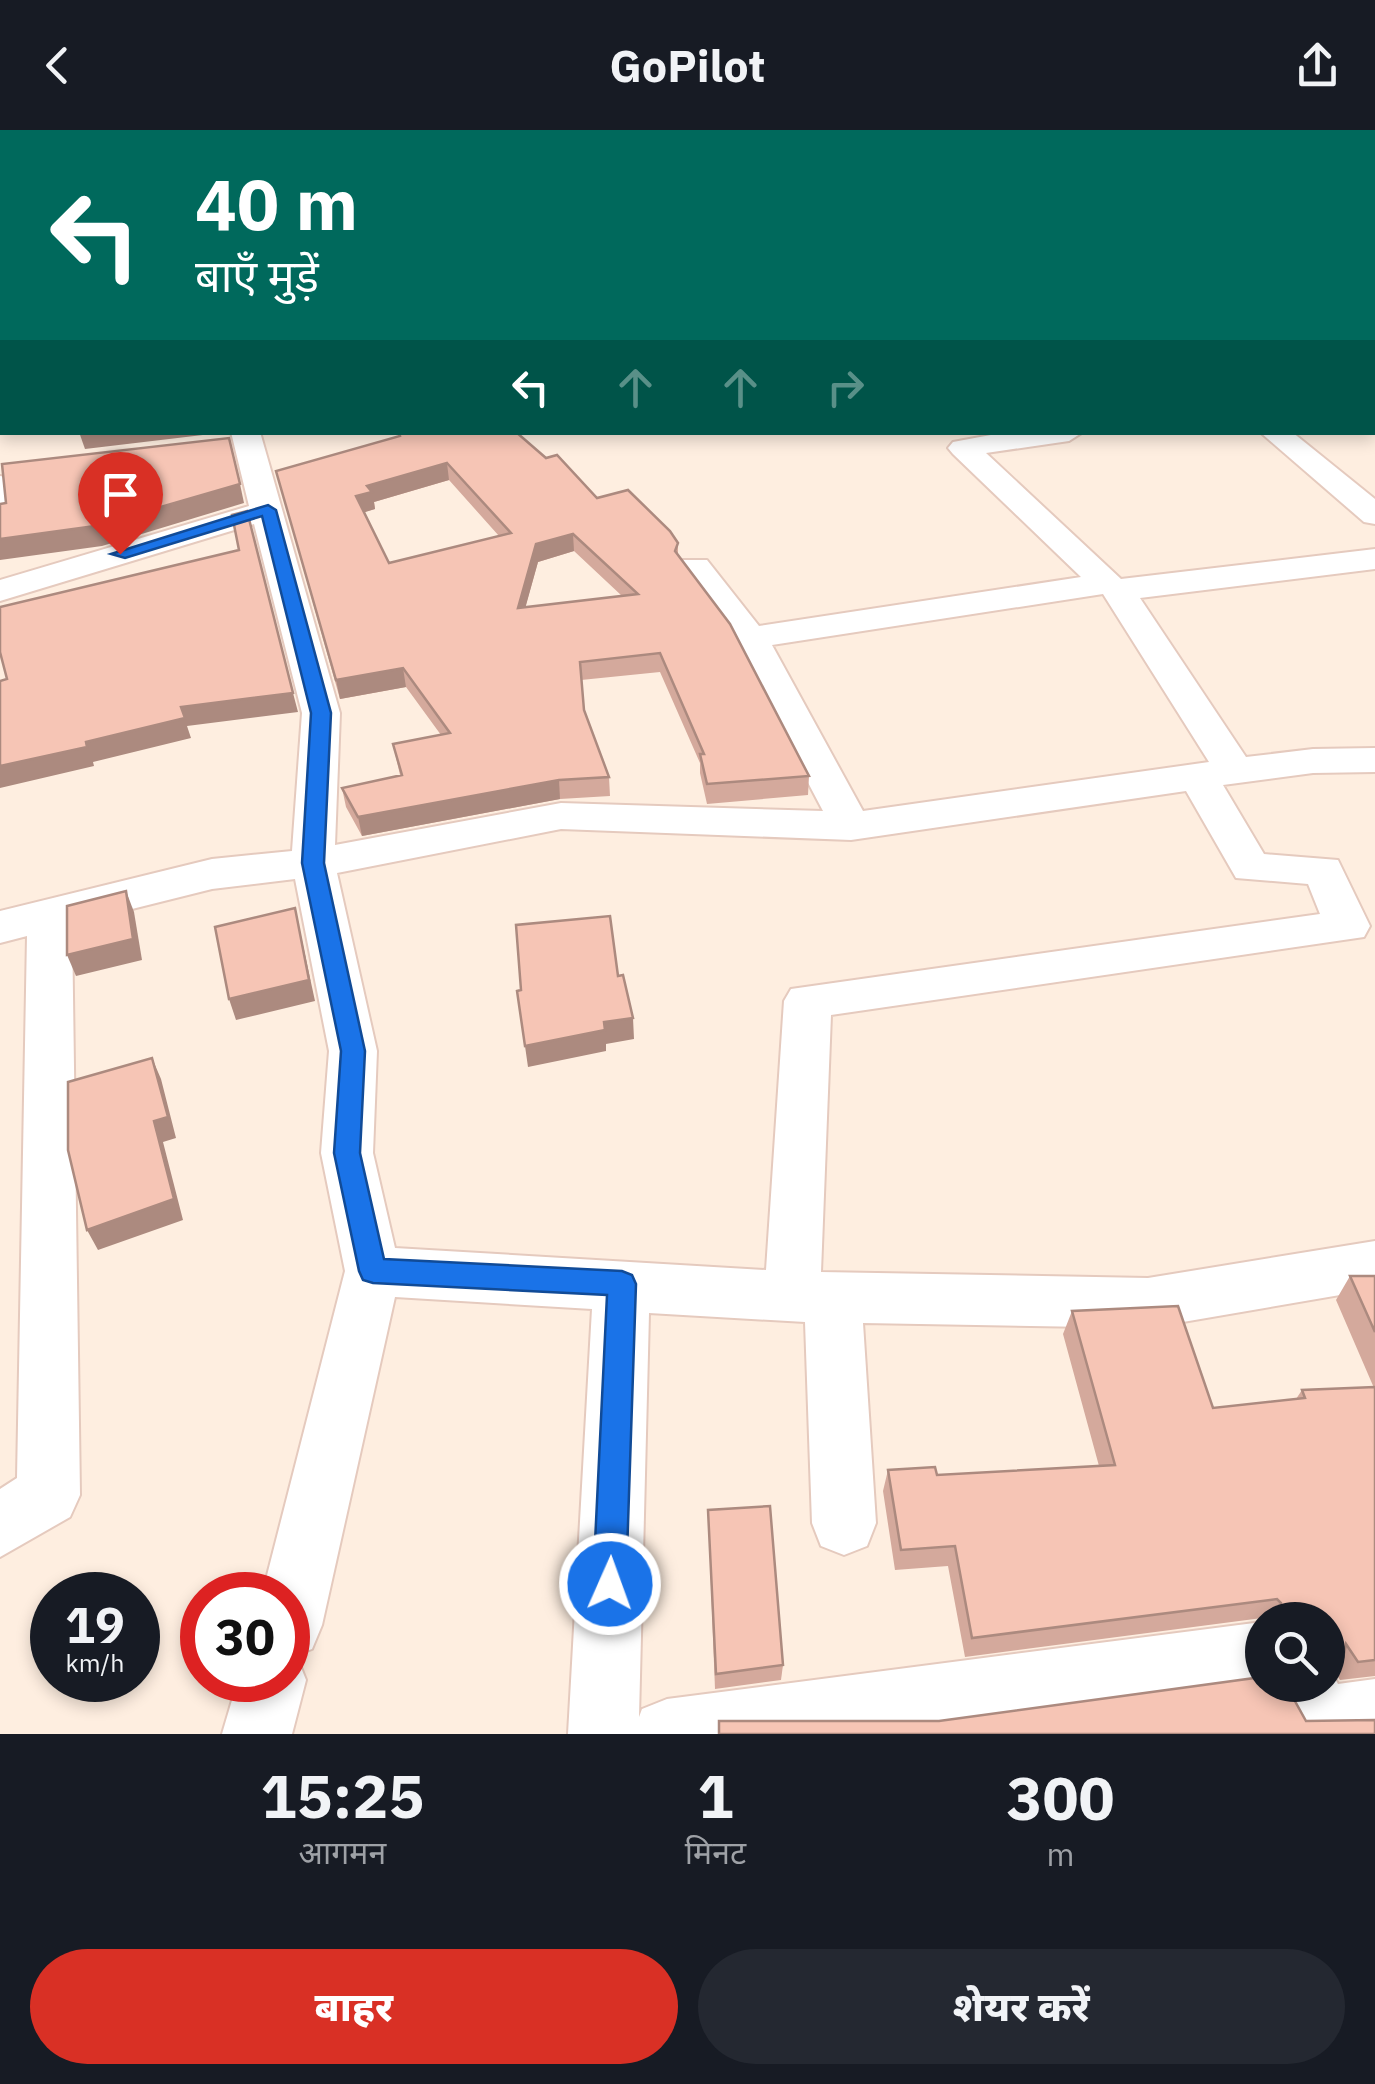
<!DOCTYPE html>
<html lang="hi">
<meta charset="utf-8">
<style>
body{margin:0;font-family:"IBM Plex Sans","Noto Sans Devanagari",sans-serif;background:#242831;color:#f1f3f6;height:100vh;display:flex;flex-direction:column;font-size:38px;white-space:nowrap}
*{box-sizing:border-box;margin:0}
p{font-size:32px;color:#9ea1a6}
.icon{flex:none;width:55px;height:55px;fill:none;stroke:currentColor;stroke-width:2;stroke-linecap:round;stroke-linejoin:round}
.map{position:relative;height:1604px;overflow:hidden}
.side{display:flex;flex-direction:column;background:#171b24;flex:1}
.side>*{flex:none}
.guide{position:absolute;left:0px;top:0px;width:1375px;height:305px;box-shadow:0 5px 15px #0003;background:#00695c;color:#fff;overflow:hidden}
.controls{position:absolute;left:1245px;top:1472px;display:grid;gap:20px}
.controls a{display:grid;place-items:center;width:100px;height:100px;border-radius:50%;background:#171b24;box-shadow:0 5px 15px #0003;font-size:50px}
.speed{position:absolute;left:30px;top:1442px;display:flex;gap:20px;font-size:50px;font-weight:700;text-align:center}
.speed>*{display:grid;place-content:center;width:130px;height:130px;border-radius:50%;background:#171b24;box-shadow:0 5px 15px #0003;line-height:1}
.speed small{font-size:25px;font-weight:400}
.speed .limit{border:15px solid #d22;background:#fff;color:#111}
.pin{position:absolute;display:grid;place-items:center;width:85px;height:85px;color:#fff;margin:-102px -42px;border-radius:50% 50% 50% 0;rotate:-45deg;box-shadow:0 0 10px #0007}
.pin .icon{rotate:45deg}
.me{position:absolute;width:110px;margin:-55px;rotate:2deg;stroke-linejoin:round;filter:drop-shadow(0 0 8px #0008)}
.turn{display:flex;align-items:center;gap:35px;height:210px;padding:0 30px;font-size:45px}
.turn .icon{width:130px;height:130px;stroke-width:2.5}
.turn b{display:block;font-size:70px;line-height:85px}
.lanes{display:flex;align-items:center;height:95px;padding:0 30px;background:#0003;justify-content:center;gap:50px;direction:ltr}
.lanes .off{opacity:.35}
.eta{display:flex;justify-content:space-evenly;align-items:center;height:170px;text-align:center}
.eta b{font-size:60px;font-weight:800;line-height:70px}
.cta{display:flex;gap:20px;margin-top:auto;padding:20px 30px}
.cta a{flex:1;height:115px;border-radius:60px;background:#d93025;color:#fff;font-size:40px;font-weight:800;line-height:115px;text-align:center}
.cta a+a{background:#242831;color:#f1f3f6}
header{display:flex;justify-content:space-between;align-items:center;height:130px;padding:0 30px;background:#171b24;font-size:45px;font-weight:800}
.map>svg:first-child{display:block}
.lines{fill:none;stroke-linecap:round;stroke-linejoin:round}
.minor-casing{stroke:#e5cabe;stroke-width:4}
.tertiary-casing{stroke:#e5cabe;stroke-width:4}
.minor{fill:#fff;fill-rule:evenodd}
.tertiary{fill:#fff;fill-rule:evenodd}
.wall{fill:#d4a99c;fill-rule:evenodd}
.shaded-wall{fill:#ac8a7f}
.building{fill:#f6c5b5;stroke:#ac8a7f;stroke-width:2.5;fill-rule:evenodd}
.route{fill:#1a73e8;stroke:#114b97;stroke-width:2.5}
</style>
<header><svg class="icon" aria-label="back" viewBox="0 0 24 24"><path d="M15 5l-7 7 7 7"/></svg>GoPilot<svg class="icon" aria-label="share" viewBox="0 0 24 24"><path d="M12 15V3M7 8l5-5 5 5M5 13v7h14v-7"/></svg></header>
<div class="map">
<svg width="1375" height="1604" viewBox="0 0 1375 1604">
<rect width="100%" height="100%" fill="#feeee0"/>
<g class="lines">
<g class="minor-casing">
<g id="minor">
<polygon points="1018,0 1038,0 1040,2 1020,2"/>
<rect x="1372" y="278" width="3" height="18"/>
<path d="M 231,302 L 260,302 L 340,583 L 335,715 L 561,673 L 823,681 L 733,510 L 678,437 L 683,430 L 707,430 L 759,496 L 1081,447 L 953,324 L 948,318 L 953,312 L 1007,302 L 1083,302 L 1069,311 L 986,323 L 1121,449 L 1375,419 L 1375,439 L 1140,468 L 1246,627 L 1313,619 L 1375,618 L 1375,642 L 1313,643 L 1223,655 L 1264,724 L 1338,730 L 1370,796 L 1364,807 L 831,885 L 821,1142 L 1148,1148 L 1375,1111 L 1375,1159 L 1148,1198 L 863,1193 L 876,1393 L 867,1416 L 844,1425 L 821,1416 L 812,1393 L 805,1192 L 649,1183 L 639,1587 L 642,1579 L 667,1569 L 1262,1492 L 1262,1555 L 1328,1555 L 1328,1536 L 1338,1554 L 1375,1549 L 1375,1604 L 1289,1604 L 1267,1558 L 932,1604 L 568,1604 L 592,1179 L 395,1167 L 322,1495 L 312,1519 L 296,1525 L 306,1550 L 292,1604 L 222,1604 L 238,1550 L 288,1550 L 288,1465 L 262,1465 L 345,1141 L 321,1023 L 329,921 L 295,749 L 212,759 L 72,794 L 80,1365 L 70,1387 L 0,1427 L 0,1359 L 17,1348 L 27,806 L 0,813 L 0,781 L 212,729 L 292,721 L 302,583 L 254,394 L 0,471 L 0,450 L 249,376 ZM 1103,464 L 1209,632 L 863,681 L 772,515 ZM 1186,661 L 1236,748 L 1308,754 L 1320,784 L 791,859 L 784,871 L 766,1140 L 395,1118 L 373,1023 L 377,921 L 337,743 L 561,699 L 851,710 Z"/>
<polygon points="1260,302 1292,302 1375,369 1375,394 1364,392"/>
<polygon points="0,346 11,348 16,368 0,377"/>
</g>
</g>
<g class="tertiary-casing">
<g id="tertiary">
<rect x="0" y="79" width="2" height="16"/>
<rect x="1372" y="193" width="3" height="19"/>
</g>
</g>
<use href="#minor" class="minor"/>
<use href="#tertiary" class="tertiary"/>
</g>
<g class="wall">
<path d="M 398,303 L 597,368 L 678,413 L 678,425 L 809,646 L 808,665 L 707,674 L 700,643 L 700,633 L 660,542 L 581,550 L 584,580 L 609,647 L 610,666 L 560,669 L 362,706 L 346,677 L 342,658 L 400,645 L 393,614 L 441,605 L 406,557 L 340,569 L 276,341 L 398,307 ZM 449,350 L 499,406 L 389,433 L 364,382 L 375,379 L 374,372 ZM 574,421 L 622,466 L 525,478 L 538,432 Z"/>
<polygon points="1350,1146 1375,1146 1375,1546 1340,1550 1334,1541 1328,1548 1328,1490 1263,1490 1262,1488 965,1527 948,1436 895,1440 883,1361 888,1340 937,1345 1099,1336 1063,1204 1072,1181 1213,1278 1296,1269 1302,1260 1374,1258 1336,1170"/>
<polygon points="708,1380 783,1535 781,1550 715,1559"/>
</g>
<g class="shaded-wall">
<polygon points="40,0 153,0 120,2 6,2"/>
<rect x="0" y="3" width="2" height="17"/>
<polygon points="1,93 2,99 2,145 1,140"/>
<polygon points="2,255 2,278 0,278 0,256"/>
<polygon points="79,302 228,302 85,319"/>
<polygon points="447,333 449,350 374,372 375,379 359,384 356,366 367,356"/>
<polygon points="240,354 244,373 102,416 0,430 0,409"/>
<polygon points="573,404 574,421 538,432 520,497 518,478 536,414"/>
<polygon points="403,538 406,557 340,569 336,550"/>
<polygon points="293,563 298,582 187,596 191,608 93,632 94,636 0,658 0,636 86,612 181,577"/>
<polygon points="559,650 560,669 362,706 358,687"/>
<polygon points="126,761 134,782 142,830 76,846 67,825"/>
<polygon points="295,778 315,871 236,890 229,869"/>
<polygon points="633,888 634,909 606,914 606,921 528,937 525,916 604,892"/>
<polygon points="152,928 161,949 176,1008 163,1012 183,1090 98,1120 87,1100 154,991"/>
</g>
<g class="building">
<polygon points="0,0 40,0 0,3"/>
<polygon points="1153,0 1344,0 1343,2 1155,2"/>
<polygon points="1372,19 1375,19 1375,178 1374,178 1372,185"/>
<polygon points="1,93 1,140 2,140 2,255 0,256"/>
<path d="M 399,302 L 516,302 L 546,328 L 557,325 L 597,368 L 628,360 L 670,401 L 678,413 L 675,421 L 730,494 L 809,646 L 707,654 L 700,624 L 704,624 L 660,523 L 580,532 L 584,580 L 609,647 L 559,650 L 358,687 L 342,658 L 402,645 L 393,614 L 450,603 L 403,538 L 336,550 L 276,341 L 400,306 ZM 447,333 L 511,403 L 389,433 L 356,366 L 372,362 L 367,356 ZM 573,404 L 638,464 L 518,478 L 536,414 Z"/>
<polygon points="229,308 240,354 95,396 0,409 0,374 6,373 2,334"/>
<polygon points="247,381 293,563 181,577 185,588 86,612 87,617 0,636 0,551 7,549 0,522 0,477 239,420 232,385"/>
<polygon points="126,761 133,809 67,825 67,776"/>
<polygon points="295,778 309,850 229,869 215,797"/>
<polygon points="610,786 618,846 623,845 633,888 604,892 605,900 525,916 517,861 521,860 516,795"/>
<polygon points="152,928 168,987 154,991 174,1069 87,1100 68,1020 68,952"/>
<polygon points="1350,1146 1375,1146 1375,1202"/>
<polygon points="1178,1176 1213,1278 1305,1268 1302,1260 1375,1257 1375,1530 1358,1532 1346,1514 1342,1533 1328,1533 1328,1490 1281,1490 1281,1473 1277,1469 972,1508 955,1416 901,1420 888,1340 935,1337 937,1345 1115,1335 1072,1181"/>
<polygon points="770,1376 783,1535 716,1544 708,1380"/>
<polygon points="1262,1547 1262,1555 1286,1555 1306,1591 1375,1590 1375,1604 719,1604 719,1591 939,1591"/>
</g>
<polygon class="route" points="268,375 276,380 331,583 324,733 365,921 360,1023 384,1129 622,1141 632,1145 636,1154 626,1454 621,1466 610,1470 598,1466 593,1454 607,1165 373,1153 363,1150 359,1141 334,1023 341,921 302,733 311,583 262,386 125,428 111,424"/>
</svg>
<div class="controls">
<a><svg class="icon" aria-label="search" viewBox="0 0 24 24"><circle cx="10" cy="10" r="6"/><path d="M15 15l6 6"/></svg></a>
</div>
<div class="speed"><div>19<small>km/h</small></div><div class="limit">30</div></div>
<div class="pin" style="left:120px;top:424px;background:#d93025"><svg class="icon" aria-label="arrive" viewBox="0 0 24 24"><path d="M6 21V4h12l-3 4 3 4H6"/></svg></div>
<svg class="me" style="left:610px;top:1454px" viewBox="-20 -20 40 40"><circle r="17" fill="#1a73e8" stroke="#fff" stroke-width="3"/><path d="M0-11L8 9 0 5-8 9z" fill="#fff"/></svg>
<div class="guide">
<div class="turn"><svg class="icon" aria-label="left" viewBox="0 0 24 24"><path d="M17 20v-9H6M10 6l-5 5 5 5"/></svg><div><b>40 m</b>बाएँ मुड़ें</div></div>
<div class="lanes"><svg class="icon" aria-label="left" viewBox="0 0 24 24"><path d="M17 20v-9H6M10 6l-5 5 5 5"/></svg><svg class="icon off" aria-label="ahead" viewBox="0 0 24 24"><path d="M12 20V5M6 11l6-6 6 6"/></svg><svg class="icon off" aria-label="ahead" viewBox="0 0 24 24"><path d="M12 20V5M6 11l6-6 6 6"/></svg><svg class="icon off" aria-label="right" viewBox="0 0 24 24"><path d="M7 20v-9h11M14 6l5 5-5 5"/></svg></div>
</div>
</div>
<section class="side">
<div class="eta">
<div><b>15:25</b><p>आगमन</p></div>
<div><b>1</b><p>मिनट</p></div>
<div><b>300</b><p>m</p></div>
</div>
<div class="cta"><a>बाहर</a><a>शेयर करें</a></div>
</section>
